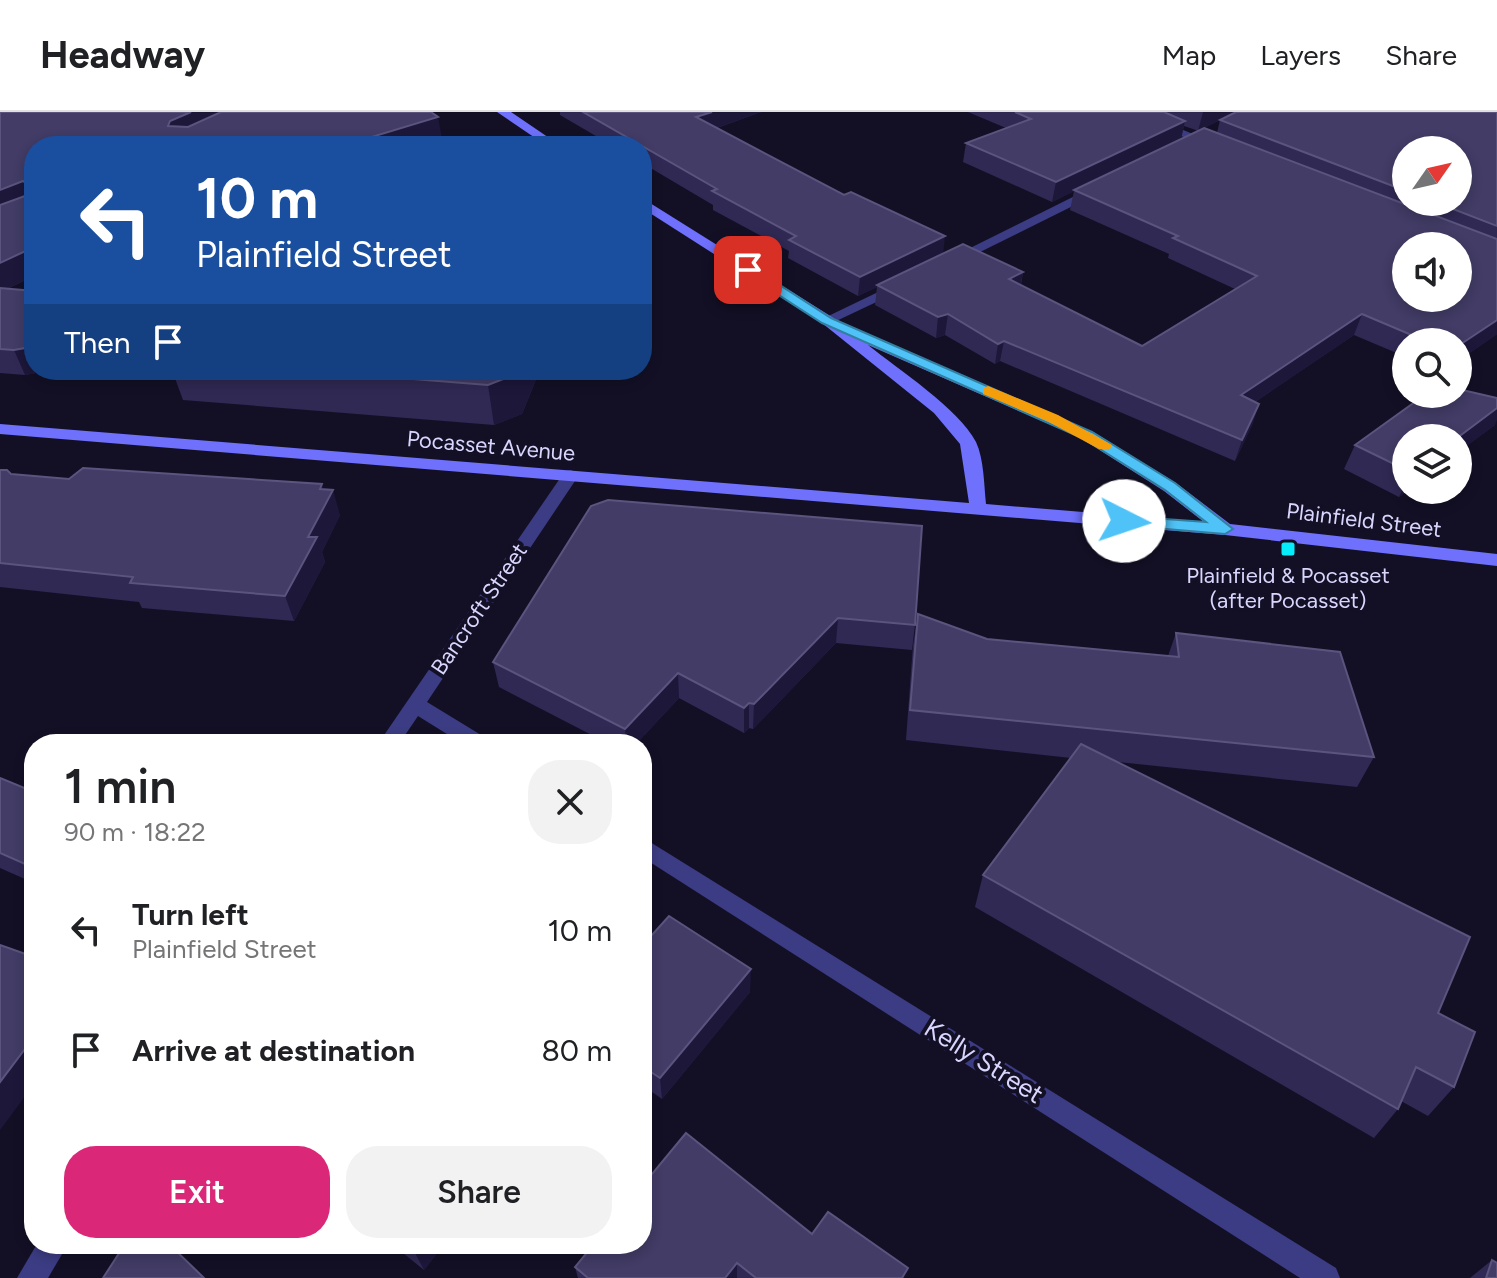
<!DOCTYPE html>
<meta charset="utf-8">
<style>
body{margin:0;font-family:Figtree,sans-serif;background:#f2f2f2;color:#202124;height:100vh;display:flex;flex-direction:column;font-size:30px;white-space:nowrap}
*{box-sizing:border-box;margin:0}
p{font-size:26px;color:#757577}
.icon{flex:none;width:44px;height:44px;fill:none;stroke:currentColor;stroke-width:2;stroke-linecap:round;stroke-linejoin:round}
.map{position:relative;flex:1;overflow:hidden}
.details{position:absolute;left:24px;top:622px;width:628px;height:520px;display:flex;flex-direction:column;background:#fff;border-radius:32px;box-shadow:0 4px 12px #0003}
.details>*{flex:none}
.top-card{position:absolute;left:24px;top:24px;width:628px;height:244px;border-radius:32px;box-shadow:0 4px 12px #0003;background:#1a4fa0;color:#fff;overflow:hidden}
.needle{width:52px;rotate:56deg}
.fabs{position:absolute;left:1392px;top:24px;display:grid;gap:16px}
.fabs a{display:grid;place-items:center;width:80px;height:80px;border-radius:50%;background:#fff;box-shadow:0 4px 12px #0003;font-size:40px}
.pin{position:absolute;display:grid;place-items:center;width:68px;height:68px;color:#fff;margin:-34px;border-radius:16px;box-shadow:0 4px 12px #0006}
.me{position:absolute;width:88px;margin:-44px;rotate:94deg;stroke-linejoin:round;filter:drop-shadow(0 0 6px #0008)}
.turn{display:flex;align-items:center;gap:28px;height:168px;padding:0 40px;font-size:36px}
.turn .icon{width:104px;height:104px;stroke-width:2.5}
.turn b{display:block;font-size:56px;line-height:68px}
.then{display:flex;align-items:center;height:76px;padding:0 40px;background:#0003;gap:16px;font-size:30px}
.round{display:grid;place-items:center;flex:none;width:84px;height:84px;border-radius:32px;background:#f2f2f2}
.summary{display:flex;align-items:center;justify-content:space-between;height:136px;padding:0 40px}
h1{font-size:48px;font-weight:600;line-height:60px}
.action{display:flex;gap:16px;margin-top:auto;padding:16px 40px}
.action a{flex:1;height:92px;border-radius:32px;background:#db2777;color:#fff;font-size:32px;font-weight:600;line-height:92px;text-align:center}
.action a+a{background:#f2f2f2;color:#202124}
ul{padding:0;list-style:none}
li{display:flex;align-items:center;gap:24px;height:120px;padding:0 40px}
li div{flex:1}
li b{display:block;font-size:30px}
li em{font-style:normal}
header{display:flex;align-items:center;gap:48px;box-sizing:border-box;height:112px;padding:0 40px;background:#fff;border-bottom:2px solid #e0e0e0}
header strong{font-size:38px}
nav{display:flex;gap:44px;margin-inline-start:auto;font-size:28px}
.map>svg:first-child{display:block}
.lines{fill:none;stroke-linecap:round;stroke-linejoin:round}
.street{fill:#3c3c84;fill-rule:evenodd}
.secondary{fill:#6f71fc;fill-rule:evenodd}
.wall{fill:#302954;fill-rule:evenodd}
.shaded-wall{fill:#1d173a}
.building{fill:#423c66;stroke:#5a547e;stroke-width:2;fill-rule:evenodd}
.route{fill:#4fc3f7;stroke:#337fa1;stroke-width:2}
.slow{fill:#f59e0b}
.poi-dot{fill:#06ecfa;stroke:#131026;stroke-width:3}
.labels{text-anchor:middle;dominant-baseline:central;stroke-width:8;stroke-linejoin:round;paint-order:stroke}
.street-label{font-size:22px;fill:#d9d6fe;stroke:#131026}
.poi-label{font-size:22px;fill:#d9d6fe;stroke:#131026}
.near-street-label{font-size:26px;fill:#d9d6fe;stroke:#131026}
</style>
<header>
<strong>Headway</strong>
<nav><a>Map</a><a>Layers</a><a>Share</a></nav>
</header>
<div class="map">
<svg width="1497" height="1166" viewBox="0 0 1497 1166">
<rect width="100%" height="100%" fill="#131026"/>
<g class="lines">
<g class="street">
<polygon points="1123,0 1139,0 1220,33 1210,36"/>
<polygon points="1093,75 1099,79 1097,82 958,151 946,148"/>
<polygon points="899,170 906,174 904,177 832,211 822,211 820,208"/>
<polygon points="571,358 579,363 427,590 486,626 489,632 463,632 418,604 399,632 378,632 565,359"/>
<polygon points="642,725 1336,1156 1340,1166 1300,1166 642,745"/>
<polygon points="37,1132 68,1132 48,1166 17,1166"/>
</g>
<g class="secondary">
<polygon points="497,0 511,0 561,34 547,34"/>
<path d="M 642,86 L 832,205 L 853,222 L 864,221 L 1093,320 L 1176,371 L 1230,412 L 1497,442 L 1497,454 L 1225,423 L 0,322 L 0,312 L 969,391 L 960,332 L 934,301 L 822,211 L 642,96 ZM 868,233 L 1081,326 L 1164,379 L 1204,410 L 986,392 C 984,373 984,347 976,330 C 958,296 899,258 868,233 Z"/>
</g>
</g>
<g class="wall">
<polygon points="0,0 442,27 34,34 34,164 7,177 36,261 25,263 0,261"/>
<path d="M 560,0 L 761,0 L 717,16 L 943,141 L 1023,160 L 1021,173 L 1142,234 L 1235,177 L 1168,146 L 1169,142 L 1070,98 L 1074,79 L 1052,90 L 963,50 L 966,31 L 1006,16 L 968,0 L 1497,0 L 1497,222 L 1458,249 L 1458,230 L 1406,230 L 1406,245 L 1354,223 L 1255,290 L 1259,292 L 1252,313 L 1235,349 L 1000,249 L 995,252 L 945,223 L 936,226 L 875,193 L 877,175 L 858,184 L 788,146 L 789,139 L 713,98 L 713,93 L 642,51 L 642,34 L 613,34 L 560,3 ZM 1220,8 L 1217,21 L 1204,16 ZM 1184,14 L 1193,17 L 1198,19 L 1181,27 ZM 1406,38 L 1458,90 L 1406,90 Z"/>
<polygon points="172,258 540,258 522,302 494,313 183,288"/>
<polygon points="1495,313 1458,340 1458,326 1406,326 1406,378 1409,378 1399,385 1344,357 1355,333"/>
<polygon points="0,358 11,362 69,367 323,378 340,403 322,440 325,450 294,509 142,496 139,490 0,475"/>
<polygon points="591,394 915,513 912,538 836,531 753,617 749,616 744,621 679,586 636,632 609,632 499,575 493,550"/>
<polygon points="918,502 987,527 1168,544 1176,521 1374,645 1357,675 1118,650 1438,901 1454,975 1428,1004 1401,989 1398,997 1374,1026 975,795 983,763 1071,646 906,628 913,533"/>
<polygon points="0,666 34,680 34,771 0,756"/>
<polygon points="642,834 750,880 662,987 642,973"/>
<polygon points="812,1122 905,1166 578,1166 575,1155"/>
<polygon points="392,1132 444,1132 424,1158"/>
<polygon points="1492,1148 1497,1166 1470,1166"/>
</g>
<g class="shaded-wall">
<polygon points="191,0 248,0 177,31 168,14 170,9"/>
<polygon points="712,0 761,0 697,23 696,5"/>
<polygon points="1203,0 1237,0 1198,19"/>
<polygon points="438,5 442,27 420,34 342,34"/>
<polygon points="1185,9 1181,27 1052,90 1056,70"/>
<polygon points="23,69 33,92 0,105 0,78"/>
<polygon points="945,124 943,143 877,173 877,175 858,184 860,165"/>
<polygon points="34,135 34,164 0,180 0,151"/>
<polygon points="1023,160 1019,180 1009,167"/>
<polygon points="948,202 945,223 936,226 938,205"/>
<polygon points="1362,202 1354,223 1234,304 1241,283"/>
<polygon points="1497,208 1497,222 1458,249 1458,234"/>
<polygon points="34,226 34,258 39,258 36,261 25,263 14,238"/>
<polygon points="1004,229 1000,249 995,252 998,232"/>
<polygon points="518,258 540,258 522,302 494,313 488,273"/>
<polygon points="1259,292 1252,313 1235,349 1242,328"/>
<polygon points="1497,296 1497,308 1495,313 1458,340 1458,326 1457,326"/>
<polygon points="1406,370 1406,378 1409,378 1399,385"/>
<polygon points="322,372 327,390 333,378 340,403 322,440 325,450 294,509 285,484 308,425"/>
<polygon points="838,506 836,531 753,617 754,592"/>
<polygon points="678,561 679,586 636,632 626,632 625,617"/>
<polygon points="749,591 749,616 744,621 744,596"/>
<polygon points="751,857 750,880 662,987 660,966"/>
<polygon points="34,925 34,972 0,1018 0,970"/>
<polygon points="422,1132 444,1132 424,1158 415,1141"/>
<polygon points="737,1151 737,1166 725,1166"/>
</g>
<g class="building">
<polygon points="0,0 191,0 170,9 168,14 188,15 221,0 431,0 438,5 342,34 34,34 34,135 0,151 0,93 25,84 27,72 23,69 0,78"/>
<polygon points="583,0 712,0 696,5 844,83 851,80 945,124 860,165 789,128 796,124 712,79 717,77"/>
<polygon points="1015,0 1164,0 1185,9 1056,70 966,31 1031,7"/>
<polygon points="1236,0 1497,0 1497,114 1435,90 1458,90 1458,38 1406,38 1406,79 1220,8"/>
<path d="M 1204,16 L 1497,127 L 1497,208 L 1458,234 L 1458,230 L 1428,230 L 1362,202 L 1241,283 L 1259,292 L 1242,328 L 1004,229 L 998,232 L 948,202 L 938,205 L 877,173 L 963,132 L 1023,160 L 1009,167 L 1142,234 L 1257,164 L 1173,126 L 1178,124 L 1074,78 ZM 1406,134 L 1458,134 L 1458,186 L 1406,186 Z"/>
<polygon points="0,176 34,179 34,226 25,236 14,238 0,237"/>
<polygon points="300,258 518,258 516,262 488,273"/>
<polygon points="1458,277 1497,286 1497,296 1457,326 1406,326 1406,358 1355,333 1426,282 1458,282"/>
<polygon points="83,356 322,372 320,377 333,378 308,425 317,425 285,484 130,471 133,465 0,451 0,358 7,358 11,362 69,367"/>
<polygon points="608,388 922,414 915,513 838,506 754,592 749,591 744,596 678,561 625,617 493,550 591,394"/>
<polygon points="918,502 987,527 1179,545 1176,521 1340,540 1374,645 910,598"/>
<polygon points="1081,632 1470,825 1438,901 1475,920 1454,975 1416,955 1398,997 983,763"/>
<polygon points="0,666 34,680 34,756 0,741"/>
<polygon points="669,804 751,857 660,966 642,954 642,834"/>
<polygon points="0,833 34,845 34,925 0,970"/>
<polygon points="686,1021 812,1122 828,1100 908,1156 902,1166 756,1166 737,1151 725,1166 588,1166 575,1155 594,1132 642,1132 642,1074"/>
<polygon points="125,1132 169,1132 204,1166 103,1166"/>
<polygon points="404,1132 422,1132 415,1141"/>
<polygon points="1492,1148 1497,1151 1497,1166 1486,1166"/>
</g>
<polygon class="route" points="743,155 752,155 831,206 1092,320 1175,371 1233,417 1225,422 1119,413 1116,409 1124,404 1206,410 1165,378 1082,326 822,211 743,160"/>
<polygon class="slow" points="988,274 1058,303 1112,333 1110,337 1099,337 1047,309 983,282 983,276"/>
<rect class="poi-dot" x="1280" y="429" width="16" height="16" rx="4"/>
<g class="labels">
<g class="street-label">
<text transform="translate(491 334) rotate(5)">Pocasset Avenue</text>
<text transform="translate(1364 408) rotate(7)">Plainfield Street</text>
<text transform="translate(479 497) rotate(-56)">Bancroft Street</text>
</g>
<g class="poi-label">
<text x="1288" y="463">Plainfield &amp; Pocasset<tspan x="1288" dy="25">(after Pocasset)</tspan></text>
</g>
<g class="near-street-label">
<text transform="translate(984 949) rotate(32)">Kelly Street</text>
</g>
</g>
</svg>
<div class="fabs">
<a><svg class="needle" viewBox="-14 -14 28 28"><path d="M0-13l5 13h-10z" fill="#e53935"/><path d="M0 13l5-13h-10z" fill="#757577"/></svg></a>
<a><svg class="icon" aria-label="sound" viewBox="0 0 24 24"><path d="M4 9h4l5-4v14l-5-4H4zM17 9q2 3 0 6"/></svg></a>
<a><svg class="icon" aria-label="search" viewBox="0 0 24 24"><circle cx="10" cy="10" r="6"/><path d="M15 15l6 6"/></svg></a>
<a><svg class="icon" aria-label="layers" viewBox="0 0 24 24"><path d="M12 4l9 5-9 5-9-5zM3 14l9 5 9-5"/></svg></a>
</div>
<div class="pin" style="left:748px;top:158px;background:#d93025"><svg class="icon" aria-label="arrive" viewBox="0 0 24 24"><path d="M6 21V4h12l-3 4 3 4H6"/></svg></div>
<svg class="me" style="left:1124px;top:409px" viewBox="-20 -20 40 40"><circle r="19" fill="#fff"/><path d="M0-13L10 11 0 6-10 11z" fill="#4fc3f7"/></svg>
<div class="top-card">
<div class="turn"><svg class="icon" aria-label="left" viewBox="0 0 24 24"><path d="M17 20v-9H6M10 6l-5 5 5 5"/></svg><div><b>10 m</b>Plainfield Street</div></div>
<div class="then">Then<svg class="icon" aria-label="arrive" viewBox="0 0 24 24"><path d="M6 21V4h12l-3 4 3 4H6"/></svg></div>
</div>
<section class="details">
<div class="summary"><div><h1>1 min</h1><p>90 m · 18:22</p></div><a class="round"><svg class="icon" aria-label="close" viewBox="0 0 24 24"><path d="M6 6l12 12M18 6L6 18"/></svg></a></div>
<ul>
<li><svg class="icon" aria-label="left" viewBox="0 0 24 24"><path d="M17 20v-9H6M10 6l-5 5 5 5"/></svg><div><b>Turn left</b><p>Plainfield Street</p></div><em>10 m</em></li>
<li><svg class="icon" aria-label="arrive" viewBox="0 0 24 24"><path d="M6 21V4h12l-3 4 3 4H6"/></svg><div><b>Arrive at destination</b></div><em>80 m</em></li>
</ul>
<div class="action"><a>Exit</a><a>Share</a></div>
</section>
</div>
